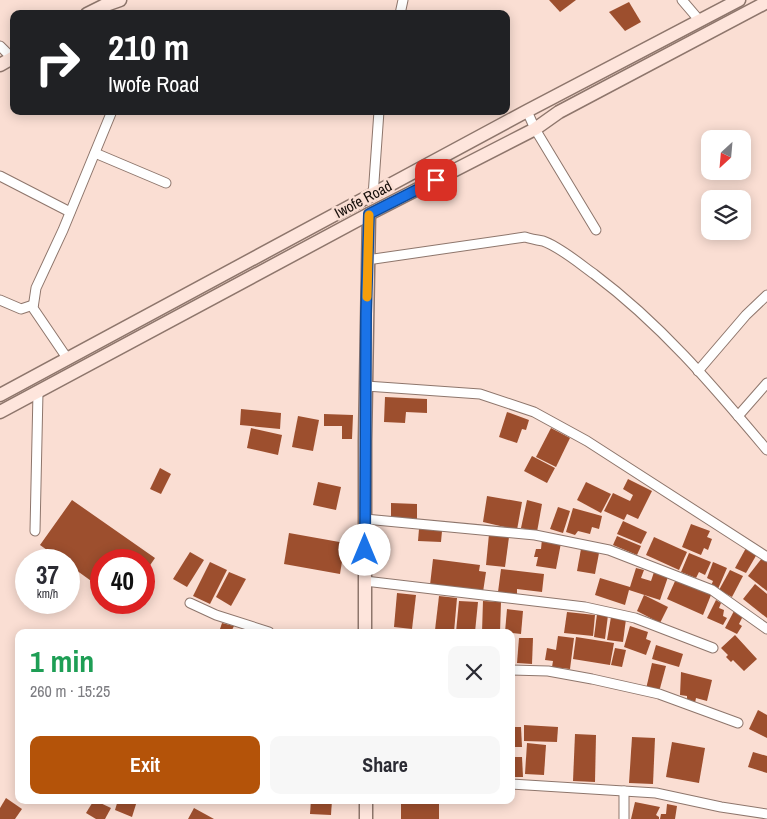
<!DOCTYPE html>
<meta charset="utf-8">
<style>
body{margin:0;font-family:"Archivo Narrow",sans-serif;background:#f7f7f7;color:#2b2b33;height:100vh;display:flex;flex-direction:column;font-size:19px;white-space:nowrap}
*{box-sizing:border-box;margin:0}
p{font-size:16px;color:#7c7c81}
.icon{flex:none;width:28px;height:28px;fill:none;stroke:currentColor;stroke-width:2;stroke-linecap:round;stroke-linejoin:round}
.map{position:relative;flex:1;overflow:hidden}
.side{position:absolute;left:15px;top:629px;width:500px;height:175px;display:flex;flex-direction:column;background:#fff;border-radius:10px;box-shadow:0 2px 12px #0003}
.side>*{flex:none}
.banner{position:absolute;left:10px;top:10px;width:500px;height:105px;border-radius:10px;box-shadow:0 2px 12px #0003;background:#202124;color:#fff;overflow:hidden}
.needle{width:32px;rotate:206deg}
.controls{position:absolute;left:701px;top:130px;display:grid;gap:10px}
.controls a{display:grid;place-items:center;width:50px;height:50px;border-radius:10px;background:#fff;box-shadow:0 2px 12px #0003;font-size:25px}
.speed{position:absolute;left:15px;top:549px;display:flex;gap:10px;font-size:25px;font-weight:700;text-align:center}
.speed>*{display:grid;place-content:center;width:65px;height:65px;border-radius:50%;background:#fff;box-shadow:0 2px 12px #0003;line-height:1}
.speed small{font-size:12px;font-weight:400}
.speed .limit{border:8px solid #d22;background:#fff;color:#111}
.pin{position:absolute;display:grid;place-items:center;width:42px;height:42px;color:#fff;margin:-21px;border-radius:10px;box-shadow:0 2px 8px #0006}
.me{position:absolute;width:55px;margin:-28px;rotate:0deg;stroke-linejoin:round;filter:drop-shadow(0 0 4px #0008)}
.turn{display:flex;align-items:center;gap:18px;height:105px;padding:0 15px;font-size:22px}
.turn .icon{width:65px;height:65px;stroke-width:2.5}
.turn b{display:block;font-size:35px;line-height:42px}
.round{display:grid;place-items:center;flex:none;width:52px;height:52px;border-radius:10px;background:#f7f7f7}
.summary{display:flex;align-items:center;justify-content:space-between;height:85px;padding:0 15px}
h1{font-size:30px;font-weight:800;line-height:38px;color:#1e9e55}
.action{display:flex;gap:10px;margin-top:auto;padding:10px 15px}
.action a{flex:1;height:58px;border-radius:10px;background:#b45309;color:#fff;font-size:20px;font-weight:800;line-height:58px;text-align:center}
.action a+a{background:#f7f7f7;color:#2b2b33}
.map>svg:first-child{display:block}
.building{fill:#9d4f2e}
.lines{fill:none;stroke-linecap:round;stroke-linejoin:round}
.street-casing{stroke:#8e766c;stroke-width:11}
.secondary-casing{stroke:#8e766c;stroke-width:15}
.street{stroke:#fff;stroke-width:9}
.secondary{stroke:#fee5dc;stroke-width:12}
.route-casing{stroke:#114b97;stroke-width:12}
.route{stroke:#1a73e8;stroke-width:9}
.slow{stroke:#f59e0b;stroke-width:9}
.labels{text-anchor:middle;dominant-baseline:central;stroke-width:5;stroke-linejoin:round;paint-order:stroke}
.street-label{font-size:15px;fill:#160e0a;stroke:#faded3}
</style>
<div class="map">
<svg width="767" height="819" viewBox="0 0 767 819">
<rect width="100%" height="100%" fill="#faded3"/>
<g class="building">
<polygon points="549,0 576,0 560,12"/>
<polygon points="629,2 641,22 625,31 609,12"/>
<polygon points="385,397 427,399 427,413 406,412 405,423 384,422"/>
<polygon points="241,409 281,413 280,429 240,425"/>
<polygon points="507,412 529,420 526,430 522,429 517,443 499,437"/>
<polygon points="324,414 353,415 352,439 342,439 342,426 324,426"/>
<polygon points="298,416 319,420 313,451 292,447"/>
<polygon points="251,428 282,435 278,455 247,448"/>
<polygon points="551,428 570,438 556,467 536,457"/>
<polygon points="532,456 555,468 547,483 524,471"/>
<polygon points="160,468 171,474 161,494 150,489"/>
<polygon points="628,479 652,491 638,519 627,514 624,520 604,511 613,493 630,501 633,495 623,489"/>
<polygon points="318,482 341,487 336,510 313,505"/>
<polygon points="586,482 611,494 601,513 577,500"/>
<polygon points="487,496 522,502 517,530 483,522"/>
<polygon points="72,500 155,558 144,574 144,560 101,560 101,588 69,565 69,560 61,560 40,545"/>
<polygon points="527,500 542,504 537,532 521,528"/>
<polygon points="391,503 417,504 417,519 391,518"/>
<polygon points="558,507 570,511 563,533 550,529"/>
<polygon points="573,508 602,516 599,529 592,527 590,534 578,531 575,535 566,532"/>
<polygon points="623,521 647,532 641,544 617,534"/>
<polygon points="691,524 710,531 707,537 712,539 708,550 704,548 701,555 682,547"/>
<polygon points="419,529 442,531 441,542 418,541"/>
<polygon points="289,533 345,543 340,574 284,564"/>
<polygon points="489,534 509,537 505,567 486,565"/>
<polygon points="617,536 641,546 637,555 613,545"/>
<polygon points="654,537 687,552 679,570 646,555"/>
<polygon points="542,539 561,543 556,569 536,566 538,557 534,557 536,549 541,549"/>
<polygon points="746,548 757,554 746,573 735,568"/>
<polygon points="581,549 599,553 595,574 577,571"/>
<polygon points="190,552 204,560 187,587 173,579"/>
<polygon points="689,553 711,562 705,575 699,572 696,578 681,572"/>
<polygon points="762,558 767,562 767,591 748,576"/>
<polygon points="433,559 480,565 479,571 486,572 483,592 430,585"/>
<polygon points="210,562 227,570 210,604 193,596"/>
<polygon points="713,562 727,568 718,589 711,586 713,581 707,578"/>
<polygon points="636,568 644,570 641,578 651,581 655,569 669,574 660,600 629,590 625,605 595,595 600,578 630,587"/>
<polygon points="501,569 544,574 542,592 517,589 517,594 498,592"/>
<polygon points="730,570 743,576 732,597 719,590"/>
<polygon points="229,572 246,579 231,606 216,597"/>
<polygon points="676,579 711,595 703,615 667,599"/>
<polygon points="755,584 767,594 767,618 743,599"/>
<polygon points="397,593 416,595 412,629 394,627"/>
<polygon points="644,595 668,607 660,623 637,611"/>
<polygon points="439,596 457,598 454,632 435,630"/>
<polygon points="716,600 721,603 719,608 724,610 723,616 727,618 723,625 707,618"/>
<polygon points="459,601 478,602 475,632 456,632"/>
<polygon points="483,601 501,602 500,632 482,632"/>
<polygon points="507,609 523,611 521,634 505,632"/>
<polygon points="734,611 743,616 739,624 742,626 737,634 725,628"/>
<polygon points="567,612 595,615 593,636 564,633"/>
<polygon points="597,614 608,615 605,639 594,637"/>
<polygon points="611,617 626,619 623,642 607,640"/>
<polygon points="222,623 234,626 231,632 219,632"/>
<polygon points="630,626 648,632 646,639 651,641 646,655 624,647"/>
<polygon points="735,635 757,659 744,671 733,660 731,662 726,657 728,655 721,648"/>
<polygon points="558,636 574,638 570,669 552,667 553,661 545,660 547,648 556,650"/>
<polygon points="576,637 614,643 610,665 573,659"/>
<polygon points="519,638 533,638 532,664 517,663"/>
<polygon points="656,645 683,654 679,667 652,659"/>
<polygon points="615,648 626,650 622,667 611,665"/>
<polygon points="652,663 666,666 659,692 646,689"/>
<polygon points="681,672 712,680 707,701 696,698 695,703 687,701 687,696 680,695"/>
<polygon points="758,710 767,715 767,738 749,729"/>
<polygon points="524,725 558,727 557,742 524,741"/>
<polygon points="511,727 521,727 522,747 511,747"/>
<polygon points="575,734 596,735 595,782 573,781"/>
<polygon points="632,737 655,738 653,784 629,783"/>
<polygon points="672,742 705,748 699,783 666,777"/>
<polygon points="527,743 546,745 544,775 525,774"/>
<polygon points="753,752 767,756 767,773 748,767"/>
<polygon points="511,757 522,757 523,777 511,777"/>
<polygon points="6,798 22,809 15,819 0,819 0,808"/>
<polygon points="94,800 111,808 105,819 96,819 86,813"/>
<polygon points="118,800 147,800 146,803 137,801 132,817 115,810"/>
<polygon points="311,800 332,800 331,815 310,814"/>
<rect x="401" y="800" width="38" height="19"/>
<polygon points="635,802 660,807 656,815 659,817 659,819 631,819"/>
<polygon points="667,804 677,806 675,819 660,819 661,814 666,814"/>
<polygon points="194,808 214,819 188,819"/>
</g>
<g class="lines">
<g class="street-casing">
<g id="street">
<polyline points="682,0 700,21"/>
<polyline points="400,14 403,0"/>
<polyline points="0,46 12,58"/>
<polyline points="527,111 535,129 596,230"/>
<polyline points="95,153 166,183"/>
<polyline points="0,176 70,212"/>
<polyline points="373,196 379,111"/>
<path d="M 367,260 L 525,237 C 531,239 537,240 543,241 C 560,247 580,264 594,274 C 662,325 713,386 767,450"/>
<polyline points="0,300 21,309 33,305"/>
<polyline points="67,358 33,308 36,288 63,230 112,111"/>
<polyline points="698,371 746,315 767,295"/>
<polyline points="366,386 480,394 534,412 587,441 767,557"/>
<polyline points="738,416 767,383"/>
<polyline points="365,519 535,535 609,550 712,590 767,629"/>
<polyline points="35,531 38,392"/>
<polyline points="365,581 585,607 635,618 713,648"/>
<polyline points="190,603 216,615 269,632"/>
<polyline points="511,670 548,671 592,679 659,694 738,723"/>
<polyline points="511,784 656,793 721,807 767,814"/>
<polyline points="624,791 624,819"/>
</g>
</g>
<g class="secondary-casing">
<g id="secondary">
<polyline points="87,14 103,6 120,0"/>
<polyline points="0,65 14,57"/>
<polyline points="0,395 527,111 739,0"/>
<polyline points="0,412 369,214 535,129 559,112 767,2"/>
<polyline points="365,632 365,441 369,214"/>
<polyline points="366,800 366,819"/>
</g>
</g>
<use href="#street" class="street"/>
<use href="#secondary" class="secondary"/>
</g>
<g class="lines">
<g class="route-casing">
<polyline id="route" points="365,550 366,314 369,214 436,180"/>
</g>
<use href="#route" class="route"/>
<polyline class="slow" points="367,297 369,215"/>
</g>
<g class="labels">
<g class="street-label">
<text transform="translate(363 199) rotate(-28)">Iwofe Road</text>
</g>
</g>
</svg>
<div class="controls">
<a><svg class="needle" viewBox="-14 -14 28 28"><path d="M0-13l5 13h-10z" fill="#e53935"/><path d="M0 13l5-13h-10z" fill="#7c7c81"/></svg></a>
<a><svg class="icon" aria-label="layers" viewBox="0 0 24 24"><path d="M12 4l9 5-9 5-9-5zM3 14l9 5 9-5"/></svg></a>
</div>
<div class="speed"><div>37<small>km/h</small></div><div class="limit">40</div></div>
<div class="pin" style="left:436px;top:180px;background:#d93025"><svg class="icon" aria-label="arrive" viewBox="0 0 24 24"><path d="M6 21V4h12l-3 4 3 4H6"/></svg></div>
<svg class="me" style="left:365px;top:550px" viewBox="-20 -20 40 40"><circle r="19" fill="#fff"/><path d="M0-13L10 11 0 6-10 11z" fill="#1a73e8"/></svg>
<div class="banner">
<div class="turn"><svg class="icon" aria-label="right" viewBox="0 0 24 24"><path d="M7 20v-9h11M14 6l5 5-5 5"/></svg><div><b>210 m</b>Iwofe Road</div></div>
</div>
<section class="side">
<div class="summary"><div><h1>1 min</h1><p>260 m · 15:25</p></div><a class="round"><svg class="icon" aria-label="close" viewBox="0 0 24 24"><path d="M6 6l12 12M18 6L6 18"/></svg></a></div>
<div class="action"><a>Exit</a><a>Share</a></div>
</section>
</div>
